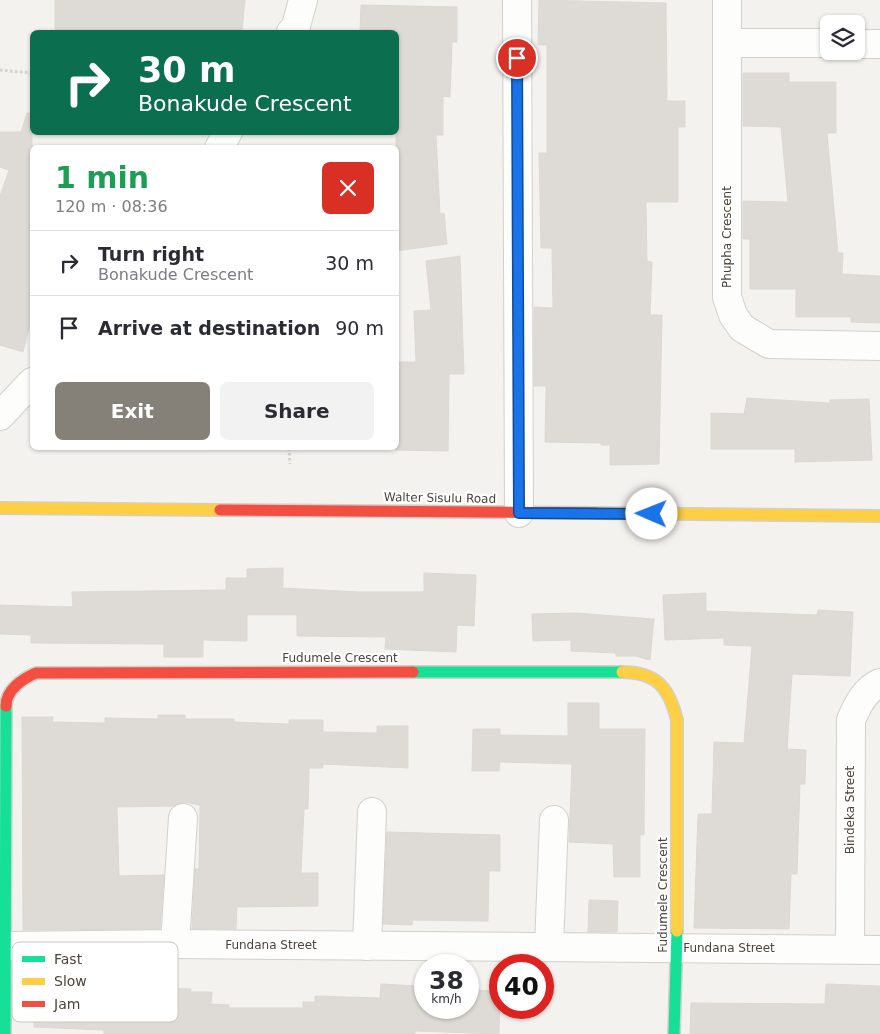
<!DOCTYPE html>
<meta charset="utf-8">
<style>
body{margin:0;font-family:"DejaVu Sans",sans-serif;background:#f2f2f3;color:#2b2b33;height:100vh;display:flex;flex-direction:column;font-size:19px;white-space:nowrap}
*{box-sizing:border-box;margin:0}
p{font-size:16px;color:#7c7c81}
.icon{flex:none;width:28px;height:28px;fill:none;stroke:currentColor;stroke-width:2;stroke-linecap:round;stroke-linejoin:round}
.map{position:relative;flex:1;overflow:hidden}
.panel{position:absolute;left:30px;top:145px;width:369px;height:305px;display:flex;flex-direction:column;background:#fff;border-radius:8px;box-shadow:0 1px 4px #0004}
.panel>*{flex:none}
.top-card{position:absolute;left:30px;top:30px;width:369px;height:105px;border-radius:8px;box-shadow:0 1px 4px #0004;background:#0b6e4f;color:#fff;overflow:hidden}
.buttons{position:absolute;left:820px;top:15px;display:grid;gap:10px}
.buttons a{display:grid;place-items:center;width:45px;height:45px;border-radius:8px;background:#fff;box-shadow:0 1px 4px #0004;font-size:25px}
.speed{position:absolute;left:414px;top:954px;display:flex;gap:10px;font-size:25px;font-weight:700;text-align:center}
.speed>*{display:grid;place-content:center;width:65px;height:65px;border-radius:50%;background:#fff;box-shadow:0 1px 4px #0004;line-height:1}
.speed small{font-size:12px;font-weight:400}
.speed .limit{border:8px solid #d22;background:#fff;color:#111}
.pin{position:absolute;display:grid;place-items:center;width:42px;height:42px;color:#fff;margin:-21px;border:2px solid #fff;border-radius:50%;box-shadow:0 1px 5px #0007}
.me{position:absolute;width:55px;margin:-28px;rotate:271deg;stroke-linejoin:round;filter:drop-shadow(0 0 4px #0008)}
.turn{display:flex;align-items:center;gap:18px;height:105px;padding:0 25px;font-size:22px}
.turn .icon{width:65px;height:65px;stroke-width:2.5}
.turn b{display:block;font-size:35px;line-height:42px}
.round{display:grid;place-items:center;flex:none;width:52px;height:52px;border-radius:8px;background:#f2f2f3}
.summary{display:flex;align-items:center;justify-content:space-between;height:85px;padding:0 25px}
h1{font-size:30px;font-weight:800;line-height:38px;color:#1e9e55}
.button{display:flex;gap:10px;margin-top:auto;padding:10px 25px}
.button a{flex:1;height:58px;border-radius:8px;background:#868178;color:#fff;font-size:20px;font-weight:800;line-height:58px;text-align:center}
.button a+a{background:#f2f2f3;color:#2b2b33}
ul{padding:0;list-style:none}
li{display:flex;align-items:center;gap:15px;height:65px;padding:0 25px;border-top:1px solid #e1e1e2}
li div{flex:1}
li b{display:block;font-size:19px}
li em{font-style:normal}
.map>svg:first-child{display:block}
.building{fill:#dedbd6;stroke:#dcd9d4}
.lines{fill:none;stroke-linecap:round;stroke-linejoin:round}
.street-casing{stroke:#d2d0cb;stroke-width:30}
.fast-casing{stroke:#d3cfc5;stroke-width:14}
.slow-casing{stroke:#d3cfc5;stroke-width:14}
.jam-casing{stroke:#d3cfc5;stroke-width:14}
.path{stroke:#d3d2cc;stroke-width:3;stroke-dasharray:2.5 2.5;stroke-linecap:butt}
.street{stroke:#fdfdfc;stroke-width:28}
.fast{stroke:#16e098;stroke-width:11}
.slow{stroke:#ffcf43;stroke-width:11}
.jam{stroke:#f24e42;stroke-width:11}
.route-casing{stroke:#114b97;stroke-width:12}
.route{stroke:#1a73e8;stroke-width:9}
.labels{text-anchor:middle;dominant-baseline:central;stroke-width:4.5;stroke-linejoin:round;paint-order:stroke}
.street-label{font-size:12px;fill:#4b4439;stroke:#fff}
.key{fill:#fff;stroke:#c9c7c4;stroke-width:1}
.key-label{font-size:14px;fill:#4b4439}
</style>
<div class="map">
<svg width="880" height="1034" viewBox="0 0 880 1034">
<rect width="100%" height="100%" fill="#f4f2ee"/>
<g class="building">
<polygon points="55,0 245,0 242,32 55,32"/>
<polygon points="539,0 666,3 667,101 685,101 685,127 678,127 678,202 646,202 647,261 652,262 650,315 662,315 659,464 610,465 610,445 601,445 601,443 545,442 546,386 534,386 534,307 553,308 552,248 541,248 539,153 547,153 547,45 538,45"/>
<polygon points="361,5 457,7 457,42 452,42 450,97 443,96 443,135 436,135 440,214 444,213 447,244 396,251 396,32 360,32"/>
<polygon points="743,73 789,73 789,82 836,82 836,133 827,133 838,253 843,253 842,274 880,276 880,323 851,322 851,317 796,317 796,289 750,289 750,239 743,239 743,201 788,202 781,127 743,126"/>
<polygon points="27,113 32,114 32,316 23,352 0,345 0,196 9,170 0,167 0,132 21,132"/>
<polygon points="460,256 464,374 449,374 448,451 396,450 396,362 416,362 414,311 431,310 426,261"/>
<polygon points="747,398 830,403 830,400 869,399 872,460 795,462 795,449 711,449 711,413 744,414"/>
<polygon points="283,568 283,588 359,592 424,592 424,573 476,575 474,626 457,625 456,652 385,649 386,637 297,636 297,615 247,615 247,641 203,640 203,657 164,657 164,644 31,643 31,635 0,634 0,605 73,607 72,592 226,590 226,578 247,578 247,569"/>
<polygon points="706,593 706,611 817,615 818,610 853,612 850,676 792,674 787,749 806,750 805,784 800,784 797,874 791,874 789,929 694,928 698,814 712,814 714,742 744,743 752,646 724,645 724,638 665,640 663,595"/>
<polygon points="575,613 654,619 650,660 635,656 616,656 616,653 571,651 571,640 533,641 532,614"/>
<polygon points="568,703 599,703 599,729 645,729 644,835 640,835 640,877 614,877 613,844 569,842 572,764 500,762 499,771 472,771 473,729 500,729 500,735 568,736"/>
<polygon points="158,715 185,715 185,719 234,719 234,722 289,724 289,720 323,720 323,732 377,733 377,726 408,726 408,768 323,764 323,768 309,768 308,809 304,809 301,873 318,873 318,906 237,907 236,929 192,929 195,869 199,869 200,805 184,802 174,806 117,807 119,876 164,875 160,929 23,930 22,717 53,717 52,722 105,723 105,718 158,719"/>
<polygon points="387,832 500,835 500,871 489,871 488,921 413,920 412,925 383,924"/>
<polygon points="589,900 618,901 617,932 588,932"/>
<polygon points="28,961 64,961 63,993 152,993 152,988 191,989 190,992 212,992 211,1004 229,1005 229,1008 303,1008 303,1002 315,1002 315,996 380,998 381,984 416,986 416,993 425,994 425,1008 468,1008 468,990 500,991 499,1034 415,1031 415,1034 104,1034 104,1030 34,1027 34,1009 27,1009"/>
<polygon points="826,984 880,986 880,1034 690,1034 691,1003 825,1004"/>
</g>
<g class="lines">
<g class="street-casing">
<g id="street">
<polyline points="517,0 519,513"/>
<polyline points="727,0 727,297 733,315 742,328 769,344 880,346"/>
<polyline points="291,32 296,26 303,0"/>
<polyline points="727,43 829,43"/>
<polyline points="856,44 880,44"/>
<polyline points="219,148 228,132"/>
<polyline points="0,416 32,382"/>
<polyline points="175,944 183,818"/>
<polyline points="7,946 175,944 880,950"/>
<polyline points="367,946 372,812"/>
<polyline points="549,946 554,820"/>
<path d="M 850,949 L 851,720 C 857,706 865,689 880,683"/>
</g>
</g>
<g class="fast-casing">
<g id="fast">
<polyline points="413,672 622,672"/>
<polyline points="5,1034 6,706"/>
<polyline points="674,1034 677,931"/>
</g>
</g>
<g class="slow-casing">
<g id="slow">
<polyline points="0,508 220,510"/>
<polyline points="596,513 880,516"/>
<path d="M 622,672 C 657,672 669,688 677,720 L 677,931"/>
</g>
</g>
<g class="jam-casing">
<g id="jam">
<polyline points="220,510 596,513"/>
<path d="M 6,706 C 6,690 22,679 36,673 L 413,672"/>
</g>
</g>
<g class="path">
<polyline points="0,70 32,73"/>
<polyline points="289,448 290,464"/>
</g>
<use href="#street" class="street"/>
<use href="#fast" class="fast"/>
<use href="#slow" class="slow"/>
<use href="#jam" class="jam"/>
</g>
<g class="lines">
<g class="route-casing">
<polyline id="route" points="517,58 519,513 652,514"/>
</g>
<use href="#route" class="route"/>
</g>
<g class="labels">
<g class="street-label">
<text transform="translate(727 237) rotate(-90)">Phupha Crescent</text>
<text transform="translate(440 498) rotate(1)">Walter Sisulu Road</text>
<text x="340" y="658">Fudumele Crescent</text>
<text transform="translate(850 810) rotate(-90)">Bindeka Street</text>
<text transform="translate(663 895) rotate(-90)">Fudumele Crescent</text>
<text x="271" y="945">Fundana Street</text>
<text x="729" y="948">Fundana Street</text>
</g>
</g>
<rect x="12" y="942" width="166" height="80" rx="8" class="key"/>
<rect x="22" y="956" width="23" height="6" fill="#16e098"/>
<rect x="22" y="978" width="23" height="7" fill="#ffcf43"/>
<rect x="22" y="1001" width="23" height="6" fill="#f24e42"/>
<g class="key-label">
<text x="54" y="964">Fast</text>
<text x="54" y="986">Slow</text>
<text x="54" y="1009">Jam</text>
</g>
</svg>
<div class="buttons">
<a><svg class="icon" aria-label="layers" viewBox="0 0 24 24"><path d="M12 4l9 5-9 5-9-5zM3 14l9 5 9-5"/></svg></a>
</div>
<div class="speed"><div>38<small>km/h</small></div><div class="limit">40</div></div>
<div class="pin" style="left:517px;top:58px;background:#d93025"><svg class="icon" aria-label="arrive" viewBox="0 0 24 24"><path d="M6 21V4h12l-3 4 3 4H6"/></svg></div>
<svg class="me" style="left:652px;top:514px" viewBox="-20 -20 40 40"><circle r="19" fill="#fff"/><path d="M0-13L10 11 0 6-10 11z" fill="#1a73e8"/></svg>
<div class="top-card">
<div class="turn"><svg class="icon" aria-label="right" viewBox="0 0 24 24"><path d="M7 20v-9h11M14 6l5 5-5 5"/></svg><div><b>30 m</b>Bonakude Crescent</div></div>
</div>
<section class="panel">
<div class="summary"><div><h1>1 min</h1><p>120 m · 08:36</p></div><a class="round" style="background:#d93025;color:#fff"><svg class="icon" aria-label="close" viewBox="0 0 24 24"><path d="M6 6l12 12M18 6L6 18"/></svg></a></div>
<ul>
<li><svg class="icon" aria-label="right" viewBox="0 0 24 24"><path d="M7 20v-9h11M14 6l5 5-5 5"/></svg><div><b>Turn right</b><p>Bonakude Crescent</p></div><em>30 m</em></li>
<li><svg class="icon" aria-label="arrive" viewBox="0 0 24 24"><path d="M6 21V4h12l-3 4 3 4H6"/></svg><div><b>Arrive at destination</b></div><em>90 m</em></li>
</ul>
<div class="button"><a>Exit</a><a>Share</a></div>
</section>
</div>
